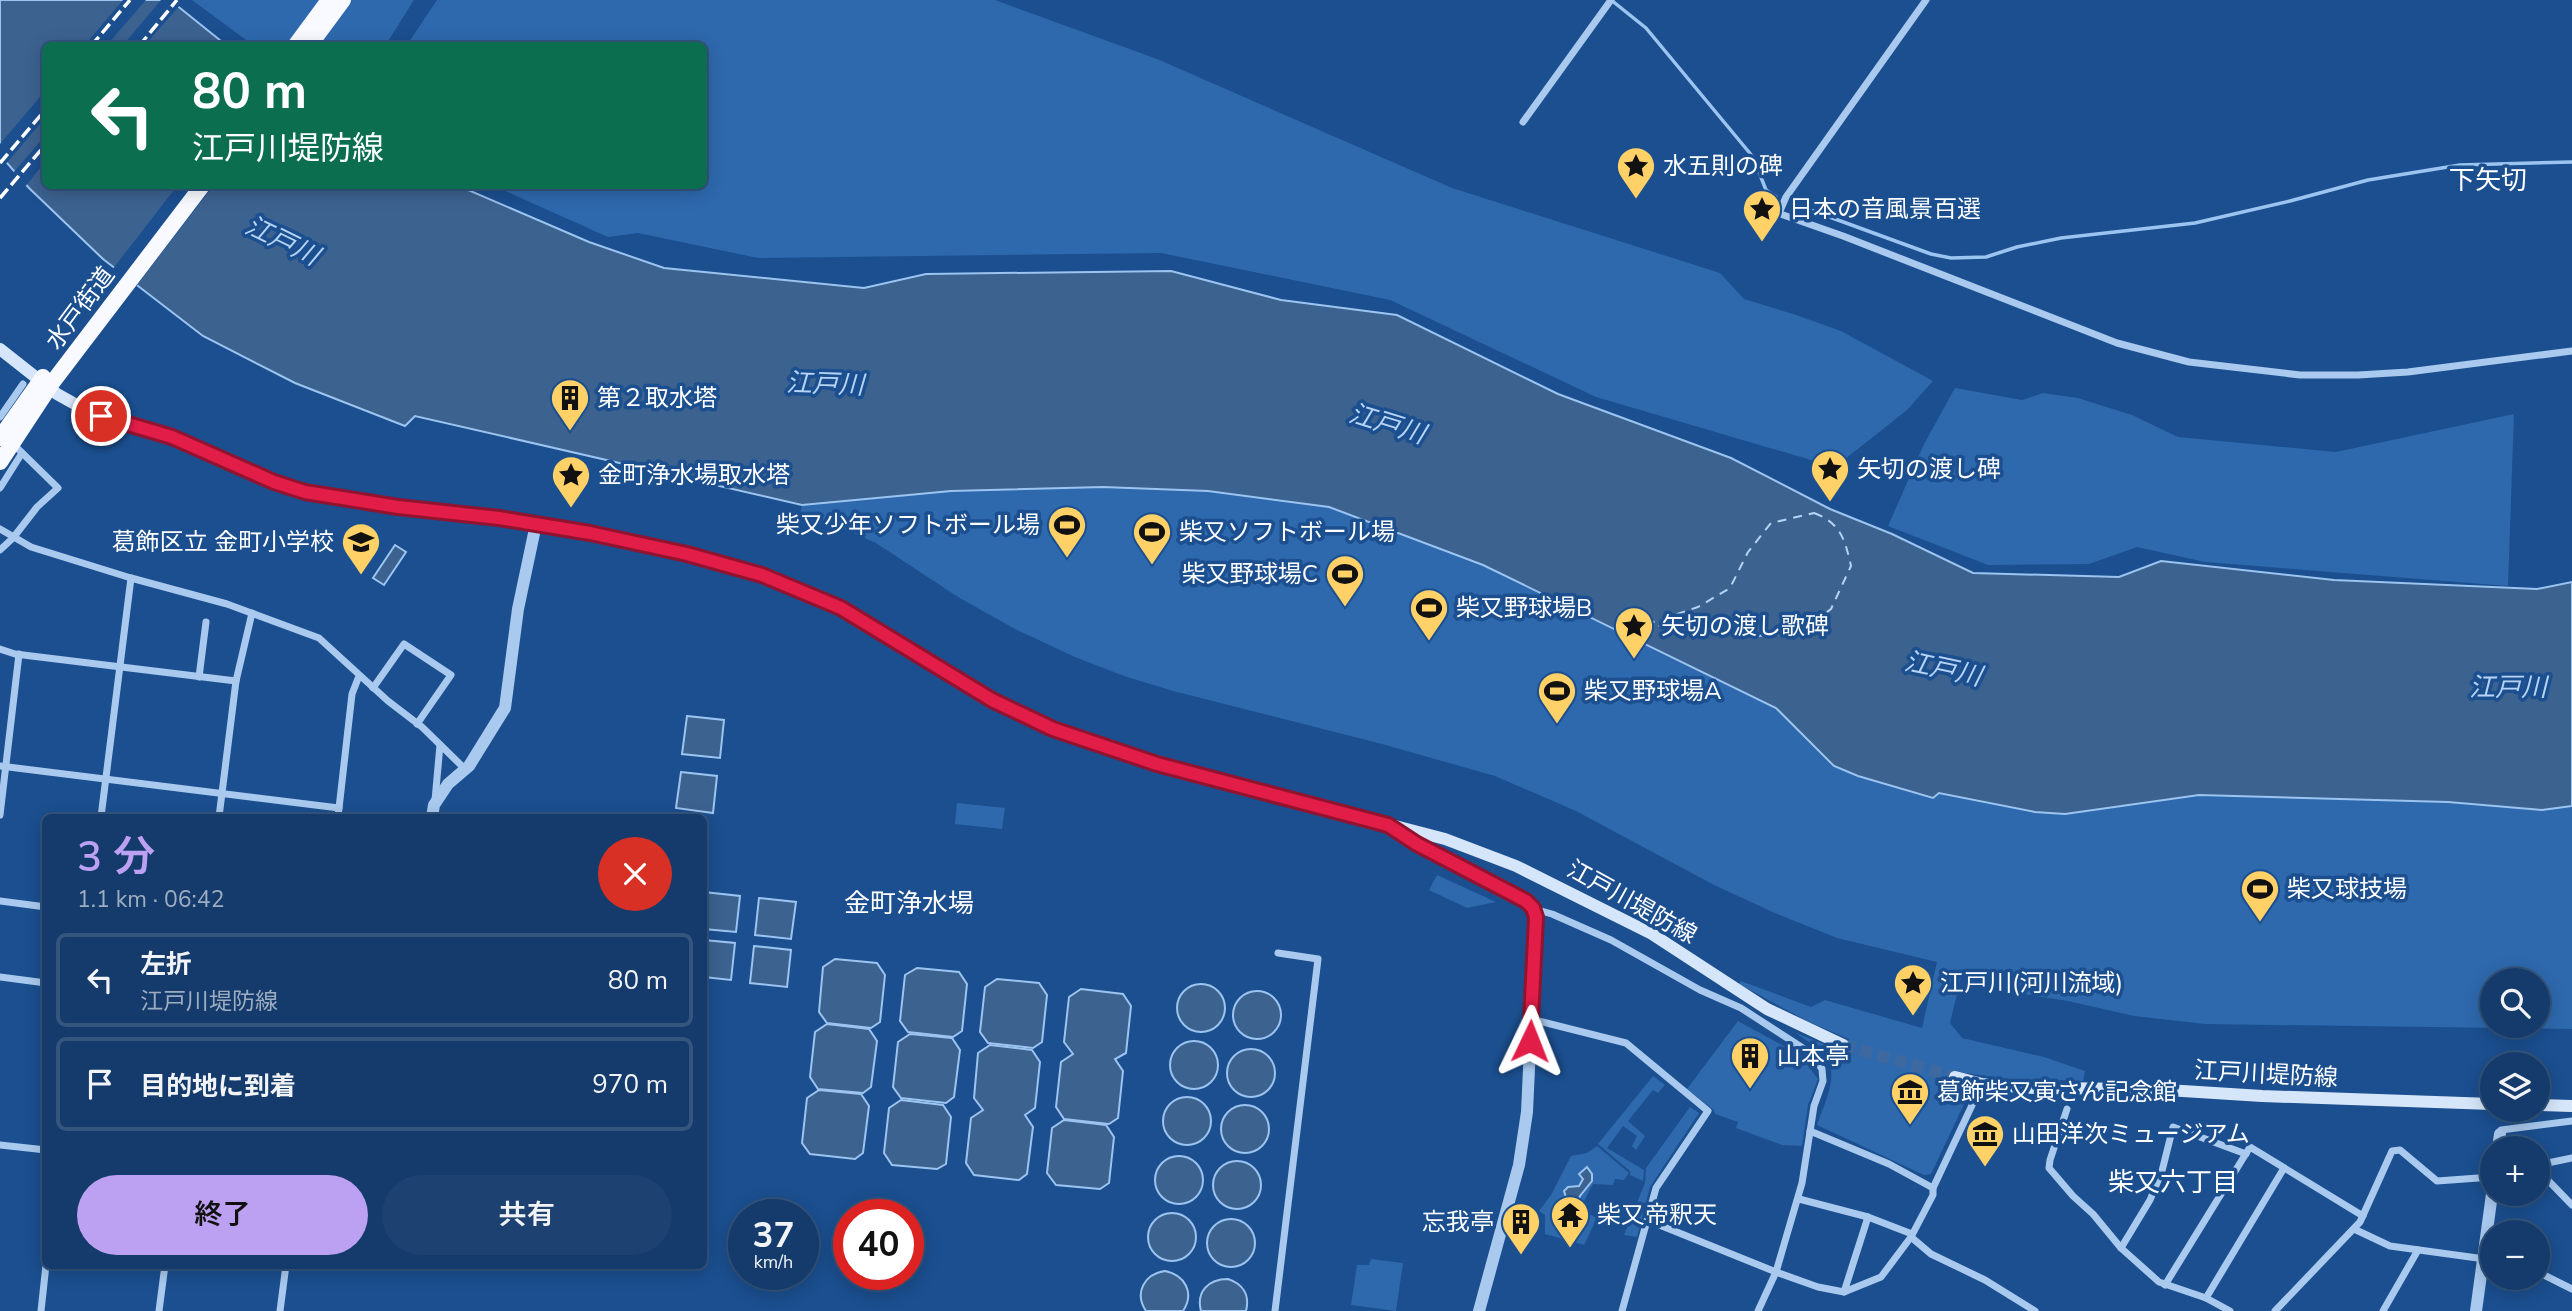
<!DOCTYPE html>
<html lang="ja">
<meta charset="utf-8">
<style>
body{margin:0;font-family:"Nunito Sans","Noto Sans JP",sans-serif;background:#1d4271;color:#f1f3f6;height:100vh;display:flex;flex-direction:column;font-size:26px;white-space:nowrap}
*{box-sizing:border-box;margin:0}
p{font-size:23px;color:#9dadc1}
.icon{flex:none;width:38px;height:38px;fill:none;stroke:currentColor;stroke-width:2;stroke-linecap:round;stroke-linejoin:round}
.map{position:relative;flex:1;overflow:hidden}
.sheet{position:absolute;left:42px;top:814px;width:665px;height:455px;display:flex;flex-direction:column;background:#143b6b;border-radius:10px;box-shadow:0 4px 18px #0003,0 0 0 2px #33557e}
.sheet>*{flex:none}
.banner{position:absolute;left:42px;top:42px;width:665px;height:147px;border-radius:10px;box-shadow:0 4px 18px #0003,0 0 0 2px #33557e;background:#0b6e4f;color:#fff;overflow:hidden}
.buttons{position:absolute;left:2480px;top:968px;display:grid;gap:14px}
.buttons a{display:grid;place-items:center;width:70px;height:70px;border-radius:50%;background:#143b6b;box-shadow:0 4px 18px #0003,0 0 0 2px #33557e;font-size:35px}
.speed{position:absolute;left:728px;top:1199px;display:flex;gap:14px;font-size:35px;font-weight:700;text-align:center}
.speed>*{display:grid;place-content:center;width:91px;height:91px;border-radius:50%;background:#143b6b;box-shadow:0 4px 18px #0003,0 0 0 2px #33557e;line-height:1}
.speed small{font-size:18px;font-weight:400}
.speed .limit{border:10px solid #d22;background:#fff;color:#111}
.pin{position:absolute;display:grid;place-items:center;width:60px;height:60px;color:#fff;margin:-30px;border:4px solid #fff;border-radius:50%;box-shadow:0 2px 7px #0007}
.me{position:absolute;width:77px;margin:-38px;rotate:2deg;stroke-linejoin:round;filter:drop-shadow(0 0 5px #0008)}
.turn{display:flex;align-items:center;gap:24px;height:147px;padding:0 35px;font-size:32px}
.turn .icon{width:91px;height:91px;stroke-width:2.5}
.turn b{display:block;font-size:49px;line-height:60px}
.round{display:grid;place-items:center;flex:none;width:74px;height:74px;border-radius:37px;background:#1d4271}
.headline{display:flex;align-items:center;justify-content:space-between;height:119px;padding:0 35px}
h1{font-size:42px;font-weight:600;line-height:52px;color:#bca0f2}
.cta{display:flex;gap:14px;margin-top:auto;padding:14px 35px}
.cta a{flex:1;height:80px;border-radius:42px;background:#bca0f2;color:#111;font-size:28px;font-weight:600;line-height:80px;text-align:center}
.cta a+a{background:#1d4271;color:#f1f3f6}
ul{padding:0;list-style:none}
li{display:flex;align-items:center;gap:21px;height:94px;margin:0 14px 10px;padding:0 21px;border:4px solid #33557e;border-radius:10px}
li div{flex:1}
li b{display:block;font-size:26px}
li em{font-style:normal}
.map>svg:first-child{display:block}
.green{fill:#2e69ad;fill-rule:evenodd}
.water{fill:#3c6290;stroke:#9cc4f0;stroke-width:2}
.pier{fill:#1b4f8f}
.lines{fill:none;stroke-linecap:round;stroke-linejoin:round}
.stream{stroke:#9cc4f0;stroke-width:3.5}
.ferry{stroke:#b5d3f5;stroke-width:2;stroke-dasharray:9 7;stroke-linecap:butt}
.secondary-tunnel{stroke:#3d69a0;stroke-width:12;stroke-dasharray:12 6;stroke-linecap:butt}
.minor{stroke:#a9c9ee;stroke-width:7}
.tertiary{stroke:#a9c9ee;stroke-width:12}
.secondary{stroke:#d6e6fa;stroke-width:12}
.trunk{stroke:#f8faff;stroke-width:16}
.rail{stroke:#fff;stroke-width:3.5;stroke-dasharray:12 5;stroke-linecap:butt}
.trunk-bridge{stroke:#f8faff;stroke-width:16}
.route-casing{stroke:#92132f;stroke-width:18}
.route{stroke:#e11d48;stroke-width:12}
.labels{text-anchor:middle;dominant-baseline:central;stroke-width:7;stroke-linejoin:round;paint-order:stroke}
.poi-label{font-size:24px;fill:#fff;stroke:#1b4f8f;text-anchor:start}
.street-label{font-size:24px;fill:#fff;stroke:#1b4f8f}
.neighbourhood-label{font-size:26px;fill:#fff;stroke:#1b4f8f}
.water-label{font-size:26px;font-style:italic;fill:#b5d3f5;stroke:#1b4f8f}
</style>
<div class="map">
<svg width="2572" height="1311" viewBox="0 0 2572 1311">
<rect width="100%" height="100%" fill="#1b4f8f"/>
<g class="green">
<polygon points="192,0 414,0 385,46 253,45"/>
<polygon points="437,0 995,0 1157,59 1452,188 1720,273 1744,299 1796,315 1841,331 1933,381 1907,410 1835,467 1596,397 1390,300 1161,253 758,258 638,233 608,237 494,186 704,186 704,46 407,45"/>
<polygon points="1955,388 2022,400 2043,393 2078,398 2132,415 2178,437 2336,452 2514,414 2508,586 2205,562 2137,547 2089,564 1988,565 1888,526 1924,444"/>
<path d="M 1103,487 L 1208,491 L 1329,507 L 1483,565 L 1777,708 L 1834,766 L 1858,776 L 1932,798 L 1939,793 L 2035,812 L 2065,814 L 2199,795 L 2448,802 L 2542,810 L 2572,806 L 2572,1029 L 2205,1024 L 2134,1016 L 2068,1001 L 2018,993 L 2018,982 L 1963,969 L 1950,1023 L 1962,1038 L 2044,1057 L 2085,1071 L 2083,1081 L 2010,1079 L 1956,1072 L 1953,1083 L 1965,1092 L 1966,1100 L 1931,1174 L 1924,1175 L 1817,1125 C 1823,1106 1839,1078 1827,1059 C 1820,1048 1805,1040 1796,1033 L 1844,1052 L 1849,1039 L 1809,1022 L 1739,984 L 1741,981 L 1811,1007 L 1825,1000 L 1922,1028 L 1937,962 L 1837,938 L 1775,913 L 1714,885 L 1576,811 L 1495,776 L 1382,744 L 1173,691 L 1124,676 L 1075,657 L 1015,629 L 958,597 L 876,543 L 842,528 L 799,520 L 802,505 L 951,491 ZM 2492,980 L 2538,980 L 2538,1026 L 2492,1026 Z"/>
<polygon points="957,803 1005,808 1002,829 955,824"/>
<polygon points="1437,875 1496,902 1467,908 1429,890"/>
<polygon points="1738,1021 1800,1055 1818,1079 1808,1105 1802,1146 1782,1145 1736,1128 1738,1122 1715,1114 1714,1110 1687,1089"/>
<polygon points="1653,1076 1665,1085 1658,1093 1653,1090 1628,1121 1645,1136 1636,1150 1632,1146 1637,1136 1623,1126 1607,1148 1644,1170 1643,1181 1630,1175 1630,1171 1598,1144"/>
<polygon points="1690,1107 1699,1113 1650,1187 1637,1237 1624,1235 1645,1183 1646,1168"/>
<polygon points="1597,1146 1629,1173 1624,1180 1615,1179 1613,1185 1593,1184 1580,1209 1597,1218 1584,1245 1545,1234 1545,1215 1539,1211 1551,1195 1571,1156 1587,1153"/>
<polygon points="1371,1259 1403,1263 1396,1311 1351,1305 1357,1265 1369,1265"/>
</g>
<g class="water">
<polygon points="0,0 170,0 226,45 46,46 46,186 459,186 589,242 664,268 864,288 926,274 1171,271 1281,300 1397,315 1558,394 1731,458 1830,509 1892,534 1973,573 2119,577 2161,561 2334,580 2537,589 2572,582 2572,806 2542,810 2448,802 2199,795 2065,814 2035,812 1939,793 1933,798 1858,776 1834,766 1776,708 1483,565 1329,507 1208,491 1103,487 951,491 802,505 415,416 405,426 295,383 203,336 103,259 29,188 0,155"/>
<polygon points="395,545 406,552 384,585 373,578"/>
<polygon points="687,716 724,720 720,758 682,754"/>
<polygon points="681,772 717,776 713,813 676,808"/>
<polygon points="704,892 740,896 736,932 704,929"/>
<polygon points="759,898 796,902 791,939 755,935"/>
<polygon points="704,940 735,943 731,980 704,977"/>
<polygon points="754,946 791,950 787,987 750,983"/>
<polygon points="835,959 877,963 885,975 880,1022 871,1028 827,1023 819,1012 823,967"/>
<polygon points="917,968 959,972 967,984 962,1031 953,1037 908,1032 900,1021 905,975"/>
<polygon points="997,979 1039,983 1047,995 1042,1042 1033,1048 988,1043 980,1032 985,987"/>
<circle cx="1201" cy="1008" r="24"/>
<polygon points="1081,989 1123,994 1131,1006 1126,1053 1115,1059 1123,1071 1118,1118 1109,1124 1064,1119 1056,1107 1061,1062 1073,1054 1064,1042 1069,997"/>
<circle cx="1257" cy="1015" r="24"/>
<polygon points="827,1024 869,1029 877,1041 871,1087 863,1093 818,1089 810,1077 815,1032"/>
<polygon points="910,1034 952,1038 960,1050 954,1097 946,1103 901,1098 893,1087 898,1042"/>
<circle cx="1194" cy="1065" r="24"/>
<polygon points="990,1045 1032,1050 1040,1062 1035,1108 1025,1115 1033,1127 1027,1174 1019,1180 974,1175 966,1163 971,1118 983,1110 974,1098 978,1053"/>
<circle cx="1251" cy="1073" r="24"/>
<polygon points="819,1090 861,1094 869,1106 863,1153 855,1159 810,1154 802,1143 807,1098"/>
<circle cx="1187" cy="1121" r="24"/>
<polygon points="901,1100 943,1105 951,1117 946,1164 937,1169 892,1165 884,1153 889,1108"/>
<circle cx="1245" cy="1129" r="24"/>
<polygon points="1064,1120 1106,1125 1114,1137 1109,1183 1100,1189 1056,1185 1047,1173 1052,1128"/>
<circle cx="1179" cy="1180" r="24"/>
<circle cx="1237" cy="1185" r="24"/>
<polygon points="1587,1167 1592,1174 1592,1181 1580,1196 1574,1211 1564,1212 1563,1208 1567,1201 1564,1191 1568,1187 1579,1186 1583,1179 1579,1174"/>
<circle cx="1172" cy="1237" r="24"/>
<circle cx="1231" cy="1243" r="24"/>
<path d="M 1165,1271 C 1185,1275 1195,1293 1183,1311 L 1146,1311 C 1134,1293 1144,1274 1165,1271 Z"/>
<path d="M 1228,1279 C 1243,1284 1250,1295 1246,1311 L 1201,1311 C 1196,1292 1208,1279 1228,1279 Z"/>
</g>
<g class="pier">
<polygon points="123,0 146,0 107,45 85,45"/>
<polygon points="161,0 175,0 181,4 145,45 123,45"/>
<polygon points="45,91 45,118 5,165 0,160 0,144"/>
<polygon points="45,136 45,162 24,188 12,174"/>
<polygon points="177,186 213,186 135,288 112,270"/>
</g>
<g class="lines">
<g class="stream">
<polyline points="1611,0 1646,28 1753,157 1766,190 1776,197"/>
<polyline points="1794,204 1931,254 1951,258 1986,257 2017,247 2061,238 2195,223 2290,201 2368,180 2460,165 2572,162"/>
</g>
<path class="ferry" d="M 1814,513 C 1841,523 1845,540 1851,566 L 1831,609 L 1799,633 L 1757,636 L 1691,626 L 1641,626 L 1698,607 L 1730,588 L 1748,552 L 1771,523 Z"/>
<polyline class="secondary-tunnel" points="1843,1045 1955,1077"/>
<g class="minor">
<polyline points="1523,122 1611,0"/>
<polyline points="1755,205 1843,236 2117,343 2189,362 2300,375 2358,375 2408,372 2572,351"/>
<polyline points="1779,213 1786,197 1926,0"/>
<polyline points="0,417 23,384"/>
<polyline points="0,488 22,453"/>
<polyline points="0,529 31,547 131,578 227,604 319,638 388,701 422,727 465,769"/>
<polyline points="0,550 13,538 37,507 58,488 12,443"/>
<polyline points="0,649 15,654 236,681"/>
<polyline points="199,677 206,622"/>
<polyline points="373,688 404,644 451,675 417,724"/>
<polyline points="0,766 339,808"/>
<polyline points="435,800 440,745"/>
<polyline points="0,815 19,654"/>
<polyline points="101,817 131,578"/>
<polyline points="219,817 236,681 252,613"/>
<polyline points="338,817 352,694 359,676"/>
<polyline points="0,901 46,907"/>
<polyline points="1534,909 1552,914 1611,940 1700,990 1741,1008 1812,1054 1822,1069 1823,1081 1814,1106 1802,1183 1776,1272 1758,1311"/>
<polyline points="0,977 46,983"/>
<polyline points="1531,1019 1626,1043 1708,1111 1656,1188 1622,1311"/>
<polyline points="2067,1109 2050,1160 2049,1168 2073,1196 2093,1214 2121,1248 2159,1282 2206,1298 2230,1311"/>
<polyline points="1810,1131 1889,1164 1933,1188 1982,1084"/>
<polyline points="2500,1134 2501,1130 2572,1121"/>
<polyline points="0,1145 46,1150"/>
<polyline points="2538,1165 2572,1158"/>
<polyline points="2538,1170 2572,1205"/>
<polyline points="1799,1199 1868,1217 1912,1234"/>
<polyline points="1647,1220 1776,1272 1818,1287 1844,1292 1881,1277 1911,1237 1933,1195 1933,1188"/>
<polyline points="2354,1229 2390,1246 2492,1260"/>
<polyline points="1911,1237 1931,1254 1985,1280 2035,1311"/>
<polyline points="2121,1248 2150,1200 2162,1171 2173,1127 2246,1154"/>
<polyline points="2538,1272 2572,1289"/>
<polyline points="2165,1285 2250,1147 2363,1216"/>
<polyline points="1844,1292 1868,1217"/>
<polyline points="2206,1298 2284,1168"/>
<polyline points="41,1311 46,1265"/>
<polyline points="159,1311 165,1265"/>
<polyline points="280,1311 286,1265"/>
<polyline points="1275,1311 1318,959 1278,953"/>
<polyline points="2275,1311 2360,1222 2392,1151 2400,1150 2437,1181 2492,1177"/>
<polyline points="2383,1311 2418,1250"/>
</g>
<g class="tertiary">
<polyline points="432,817 434,805 448,784 469,766 505,708 518,609 536,524"/>
<polyline points="1388,825 1417,844 1526,901 1533,908 1536,917 1527,1112 1519,1165 1479,1311"/>
<polyline points="2498,1148 2500,1134"/>
<polyline points="2476,1311 2492,1194"/>
</g>
<g class="secondary">
<polyline points="0,349 57,394 91,413 185,442 258,476 288,487 344,500 483,515 591,533 715,561 788,584 841,608 992,700 1053,729 1157,764 1445,839 1516,866 1652,934 1767,1009 1843,1045"/>
<polyline points="1955,1077 1982,1084 2035,1088 2151,1089 2262,1096 2492,1104"/>
<polyline points="2538,1105 2572,1106"/>
</g>
<g class="trunk">
<polyline points="295,46 329,0"/>
<polyline points="309,46 343,0"/>
<polyline points="52,383 202,186"/>
</g>
<g class="rail">
<polyline points="91,46 130,0"/>
<polyline points="139,46 177,0"/>
<polyline points="0,163 46,109"/>
<polyline points="0,198 46,144"/>
</g>
<g class="trunk-bridge">
<polyline points="0,438 43,377"/>
<polyline points="0,462 52,383"/>
</g>
</g>
<g class="lines">
<g class="route-casing">
<polyline id="route" points="101,416 172,437 274,482 305,492 398,507 499,518 590,533 687,554 762,575 841,608 992,700 1053,729 1157,764 1388,825 1417,844 1526,901 1533,908 1536,917 1530,1041"/>
</g>
<use href="#route" class="route"/>
</g>
<defs>
<g id="sight-pin" transform="scale(2.0125)"><path d="M0 17L-7.5 6A9.5 9.5 0 1 1 7.5 6Z" fill="#ffd166" stroke="#1b4f8f"/><path d="M0-6L1.8-2.2L6-1.7L2.9 1.2L3.7 5.4L0 3.3L-3.7 5.4L-2.9 1.2L-6-1.7L-1.8-2.2Z" fill="#111"/></g>
<g id="building-pin" transform="scale(2.0125)"><path d="M0 17L-7.5 6A9.5 9.5 0 1 1 7.5 6Z" fill="#ffd166" stroke="#1b4f8f"/><path d="M-4-6H4V6H1V3H-1V6H-4ZM-2.5-4.3h1.7v1.8h-1.7ZM.8-4.3h1.7v1.8H.8ZM-2.5-1h1.7V.8h-1.7ZM.8-1h1.7V.8H.8Z" fill="#111"/></g>
<g id="stadium-pin" transform="scale(2.0125)"><path d="M0 17L-7.5 6A9.5 9.5 0 1 1 7.5 6Z" fill="#ffd166" stroke="#1b4f8f"/><path d="M0-5a6.5 5 0 1 0 0 10a6.5 5 0 1 0 0-10ZM-3.5-1.8h7v3.6h-7Z" fill="#111"/></g>
<g id="school-pin" transform="scale(2.0125)"><path d="M0 17L-7.5 6A9.5 9.5 0 1 1 7.5 6Z" fill="#ffd166" stroke="#1b4f8f"/><path d="M0-5L7-2L0 1L-7-2ZM-4 1L0 2.5L4 1V4Q0 6-4 4Z" fill="#111"/></g>
<g id="museum-pin" transform="scale(2.0125)"><path d="M0 17L-7.5 6A9.5 9.5 0 1 1 7.5 6Z" fill="#ffd166" stroke="#1b4f8f"/><path d="M0-6L6-3V-2H-6V-3ZM-5-1h2V3h-2ZM-1-1h2V3h-2ZM3-1h2V3H3ZM-6 4H6V6H-6Z" fill="#111"/></g>
<g id="temple-pin" transform="scale(2.0125)"><path d="M0 17L-7.5 6A9.5 9.5 0 1 1 7.5 6Z" fill="#ffd166" stroke="#1b4f8f"/><path d="M0-6L5-2H3V0L6.5 2.5H4V6H1.5V3h-3V6H-4V2.5H-6.5L-3 0V-2H-5Z" fill="#111"/></g>
</defs>
<g fill-rule="evenodd">
<use href="#sight-pin" x="1636" y="166"/>
<use href="#sight-pin" x="1762" y="209"/>
<use href="#building-pin" x="570" y="398"/>
<use href="#sight-pin" x="1830" y="469"/>
<use href="#sight-pin" x="571" y="475"/>
<use href="#stadium-pin" x="1067" y="525"/>
<use href="#stadium-pin" x="1152" y="532"/>
<use href="#school-pin" x="361" y="542"/>
<use href="#stadium-pin" x="1345" y="574"/>
<use href="#stadium-pin" x="1429" y="608"/>
<use href="#sight-pin" x="1634" y="626"/>
<use href="#stadium-pin" x="1557" y="691"/>
<use href="#stadium-pin" x="2260" y="889"/>
<use href="#sight-pin" x="1913" y="983"/>
<use href="#building-pin" x="1750" y="1056"/>
<use href="#museum-pin" x="1910" y="1092"/>
<use href="#museum-pin" x="1985" y="1134"/>
<use href="#temple-pin" x="1570" y="1215"/>
<use href="#building-pin" x="1521" y="1222"/>
</g>
<g class="labels">
<g class="poi-label">
<text x="1663" y="166">水五則の碑</text>
<text x="1789" y="209">日本の音風景百選</text>
<text x="597" y="398">第２取水塔</text>
<text x="1857" y="469">矢切の渡し碑</text>
<text x="598" y="475">金町浄水場取水塔</text>
<text x="1040" y="525" text-anchor="end">柴又少年ソフトボール場</text>
<text x="1179" y="532">柴又ソフトボール場</text>
<text x="334" y="542" text-anchor="end">葛飾区立 金町小学校</text>
<text x="1318" y="574" text-anchor="end">柴又野球場C</text>
<text x="1456" y="608">柴又野球場B</text>
<text x="1661" y="626">矢切の渡し歌碑</text>
<text x="1584" y="691">柴又野球場A</text>
<text x="2287" y="889">柴又球技場</text>
<text x="1940" y="983">江戸川(河川流域)</text>
<text x="1777" y="1056">山本亭</text>
<text x="1937" y="1092">葛飾柴又寅さん記念館</text>
<text x="2012" y="1134">山田洋次ミュージアム</text>
<text x="1597" y="1215">柴又帝釈天</text>
<text x="1494" y="1222" text-anchor="end">忘我亭</text>
</g>
<g class="street-label">
<text transform="translate(80 308) rotate(-53)">水戸街道</text>
<text transform="translate(1632 902) rotate(29)">江戸川堤防線</text>
<text transform="translate(2266 1074) rotate(3)">江戸川堤防線</text>
</g>
<g class="neighbourhood-label">
<text x="2488" y="180">下矢切</text>
<text x="909" y="903">金町浄水場</text>
<text x="2173" y="1182">柴又六丁目</text>
</g>
<g class="water-label">
<text transform="translate(282 241) rotate(26)">江戸川</text>
<text transform="translate(825 384) rotate(2)">江戸川</text>
<text transform="translate(1387 424) rotate(17)">江戸川</text>
<text transform="translate(1943 669) rotate(12)">江戸川</text>
<text x="2508" y="687">江戸川</text>
</g>
</g>
</svg>
<div class="buttons">
<a><svg class="icon" aria-label="search" viewBox="0 0 24 24"><circle cx="10" cy="10" r="6"/><path d="M15 15l6 6"/></svg></a>
<a><svg class="icon" aria-label="layers" viewBox="0 0 24 24"><path d="M12 4l9 5-9 5-9-5zM3 14l9 5 9-5"/></svg></a>
<a>+</a>
<a>−</a>
</div>
<div class="speed"><div>37<small>km/h</small></div><div class="limit">40</div></div>
<div class="pin" style="left:101px;top:416px;background:#d93025"><svg class="icon" aria-label="arrive" viewBox="0 0 24 24"><path d="M6 21V4h12l-3 4 3 4H6"/></svg></div>
<svg class="me" style="left:1530px;top:1041px" viewBox="-20 -20 40 40"><path d="M0-17L14 15 0 8-14 15z" fill="#e11d48" stroke="#fff" stroke-width="4"/></svg>
<div class="banner">
<div class="turn"><svg class="icon" aria-label="left" viewBox="0 0 24 24"><path d="M17 20v-9H6M10 6l-5 5 5 5"/></svg><div><b>80 m</b>江戸川堤防線</div></div>
</div>
<section class="sheet">
<div class="headline"><div><h1>3 分</h1><p>1.1 km · 06:42</p></div><a class="round" style="background:#d93025;color:#fff"><svg class="icon" aria-label="close" viewBox="0 0 24 24"><path d="M6 6l12 12M18 6L6 18"/></svg></a></div>
<ul>
<li><svg class="icon" aria-label="left" viewBox="0 0 24 24"><path d="M17 20v-9H6M10 6l-5 5 5 5"/></svg><div><b>左折</b><p>江戸川堤防線</p></div><em>80 m</em></li>
<li><svg class="icon" aria-label="arrive" viewBox="0 0 24 24"><path d="M6 21V4h12l-3 4 3 4H6"/></svg><div><b>目的地に到着</b></div><em>970 m</em></li>
</ul>
<div class="cta"><a>終了</a><a>共有</a></div>
</section>
</div>
